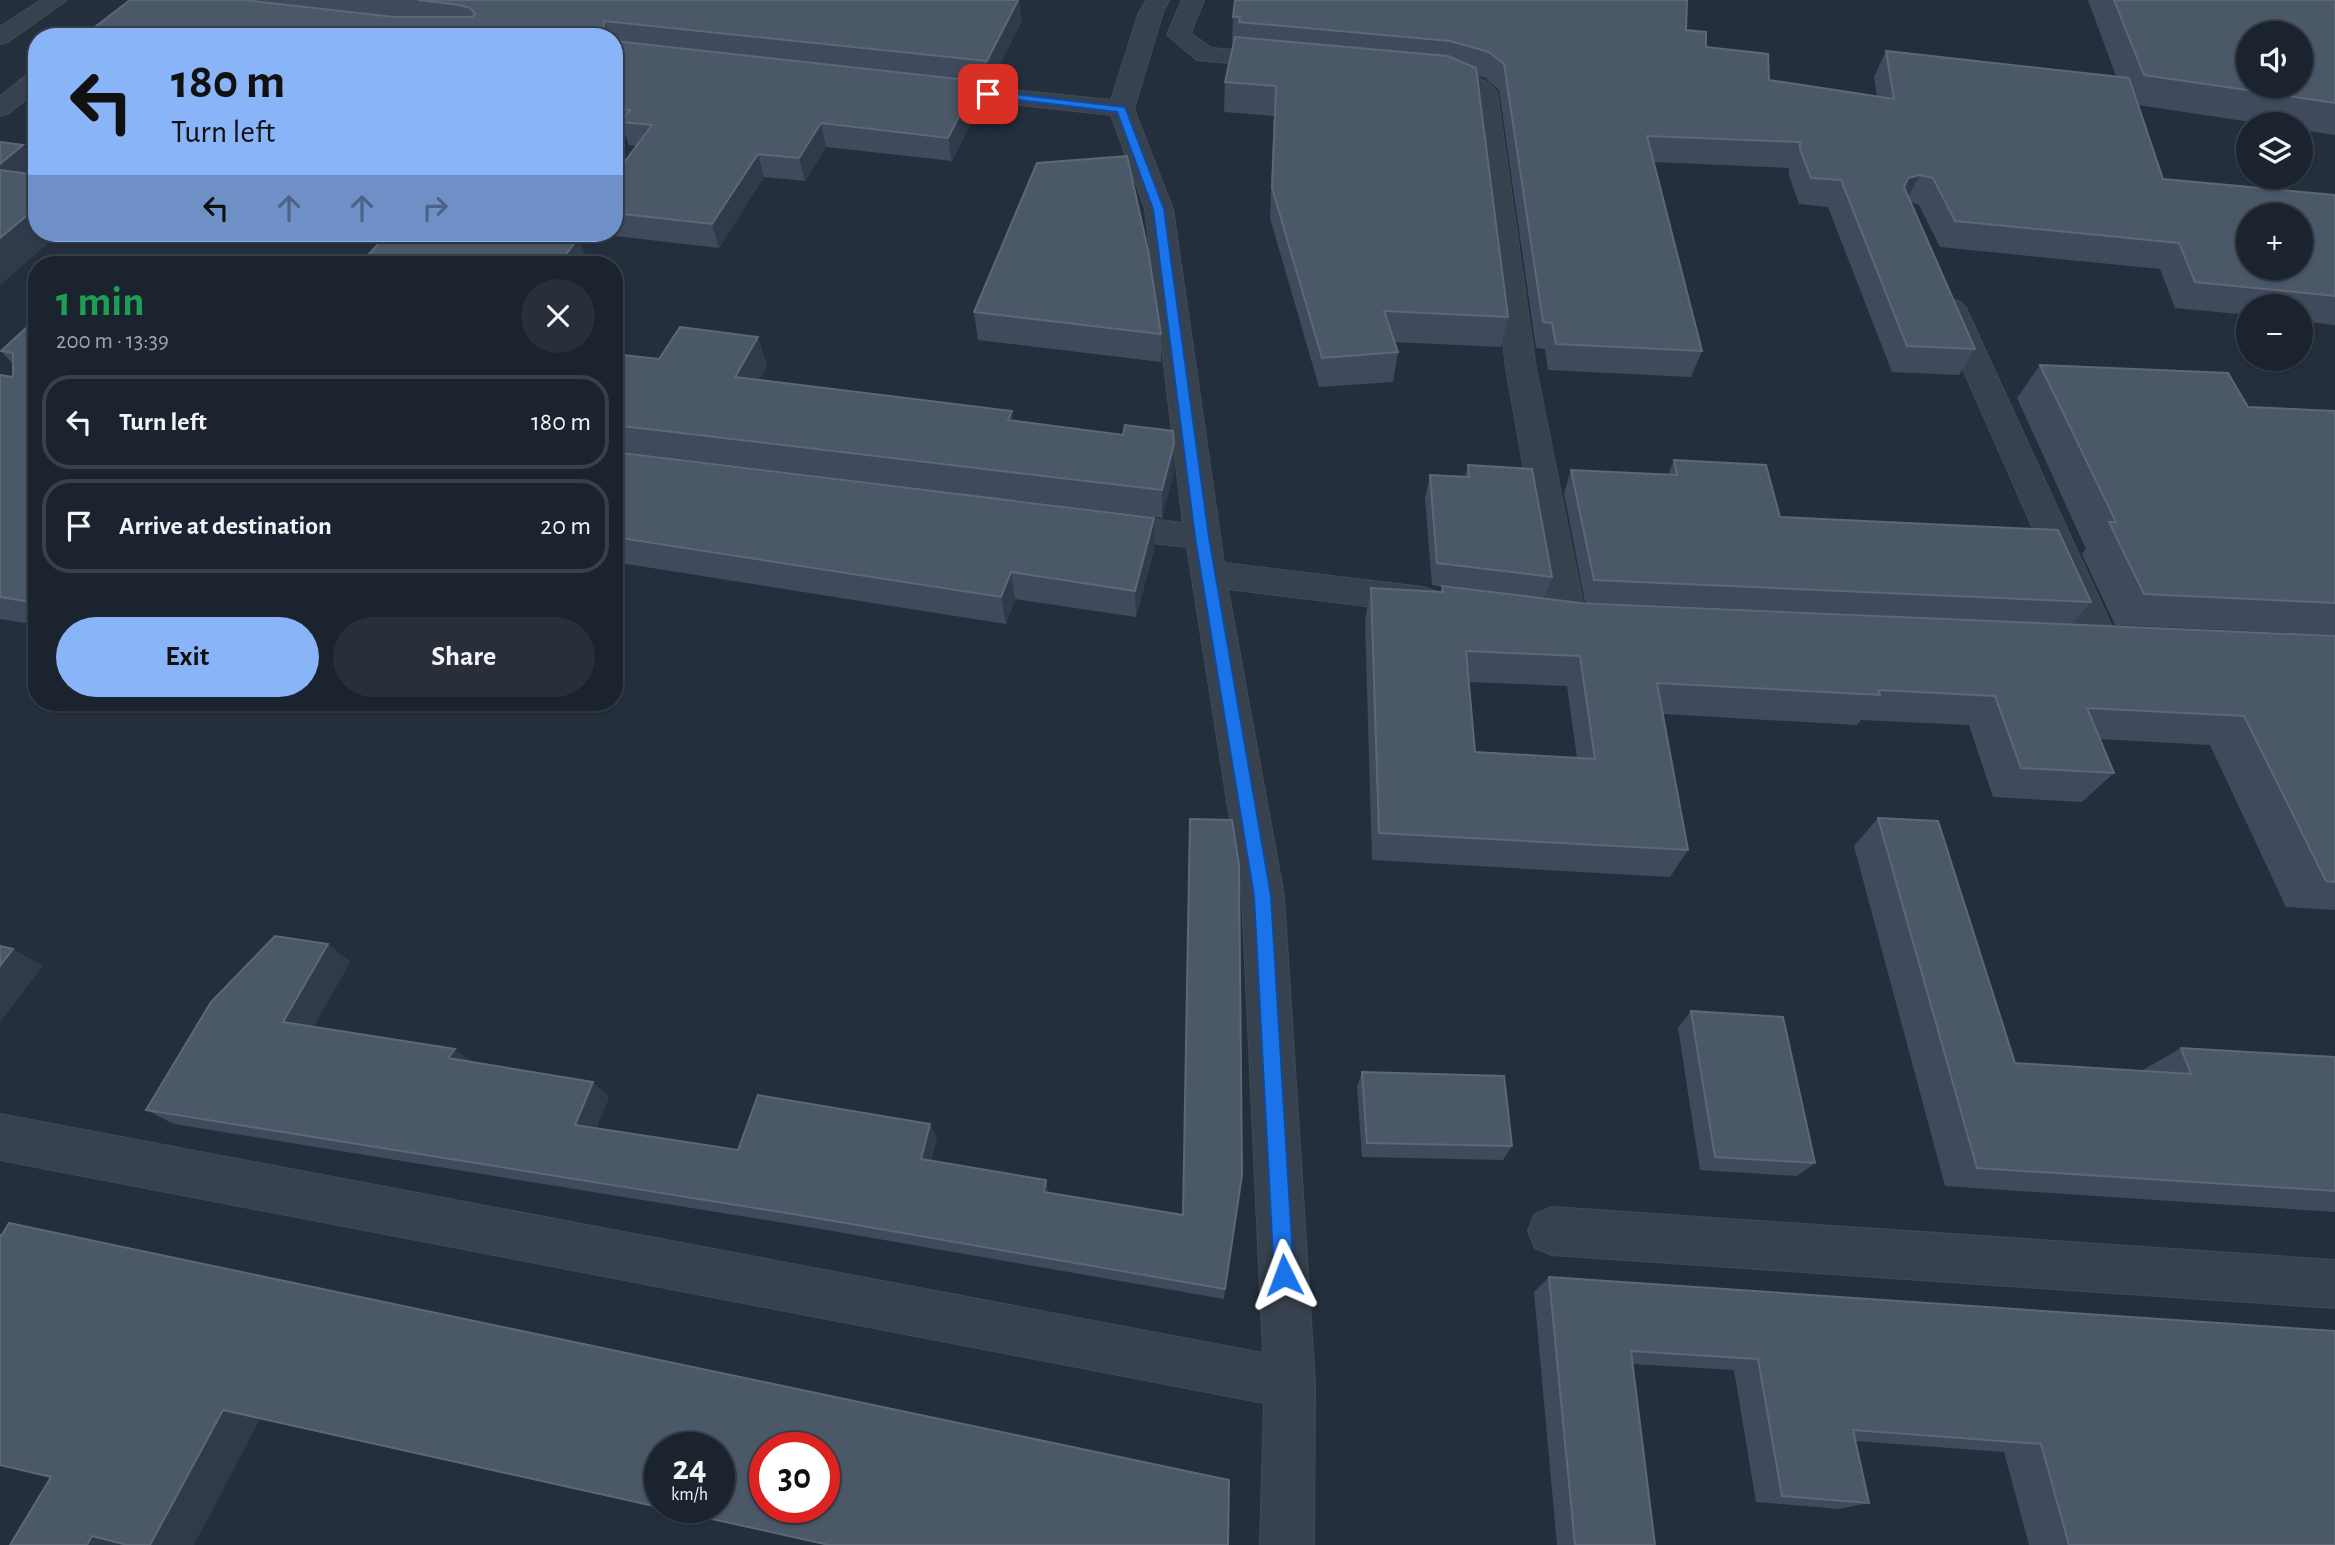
<!DOCTYPE html>
<meta charset="utf-8">
<style>
body{margin:0;font-family:"Alegreya Sans",sans-serif;background:#282f3a;color:#f1f3f6;height:100vh;display:flex;flex-direction:column;font-size:26px;white-space:nowrap}
*{box-sizing:border-box;margin:0}
p{font-size:23px;color:#a0a4aa}
.icon{flex:none;width:38px;height:38px;fill:none;stroke:currentColor;stroke-width:2;stroke-linecap:round;stroke-linejoin:round}
.map{position:relative;flex:1;overflow:hidden}
.side{position:absolute;left:28px;top:256px;width:595px;height:455px;display:flex;flex-direction:column;background:#1b232e;border-radius:28px;box-shadow:0 2px 5px #0004,0 0 0 2px #39404a}
.side>*{flex:none}
.hud{position:absolute;left:28px;top:28px;width:595px;height:214px;border-radius:28px;box-shadow:0 2px 5px #0004,0 0 0 2px #39404a;background:#8ab4f8;color:#111;overflow:hidden}
.buttons{position:absolute;left:2236px;top:21px;display:grid;gap:14px}
.buttons a{display:grid;place-items:center;width:77px;height:77px;border-radius:50%;background:#1b232e;box-shadow:0 2px 5px #0004,0 0 0 2px #39404a;font-size:35px}
.speed{position:absolute;left:644px;top:1432px;display:flex;gap:14px;font-size:35px;font-weight:700;text-align:center}
.speed>*{display:grid;place-content:center;width:91px;height:91px;border-radius:50%;background:#1b232e;box-shadow:0 2px 5px #0004,0 0 0 2px #39404a;line-height:1}
.speed small{font-size:18px;font-weight:400}
.speed .limit{border:10px solid #d22;background:#fff;color:#111}
.pin{position:absolute;display:grid;place-items:center;width:60px;height:60px;color:#fff;margin:-30px;border-radius:14px;box-shadow:0 4px 10px #0006}
.me{position:absolute;width:77px;margin:-38px;rotate:357deg;stroke-linejoin:round;filter:drop-shadow(0 0 5px #0008)}
.turn{display:flex;align-items:center;gap:24px;height:147px;padding:0 28px;font-size:32px}
.turn .icon{width:91px;height:91px;stroke-width:2.5}
.turn b{display:block;font-size:49px;line-height:60px}
.lanes{display:flex;align-items:center;height:66px;padding:0 28px;background:#0003;justify-content:center;gap:35px;direction:ltr}
.lanes .off{opacity:.35}
.round{display:grid;place-items:center;flex:none;width:74px;height:74px;border-radius:37px;background:#282f3a}
.summary{display:flex;align-items:center;justify-content:space-between;height:119px;padding:0 28px}
h1{font-size:42px;font-weight:700;line-height:52px;color:#1e9e55}
.primary-button{display:flex;gap:14px;margin-top:auto;padding:14px 28px}
.primary-button a{flex:1;height:80px;border-radius:42px;background:#8ab4f8;color:#111;font-size:28px;font-weight:700;line-height:80px;text-align:center}
.primary-button a+a{background:#282f3a;color:#f1f3f6}
ul{padding:0;list-style:none}
li{display:flex;align-items:center;gap:21px;height:94px;margin:0 14px 10px;padding:0 14px;border:4px solid #39404a;border-radius:28px}
li div{flex:1}
li b{display:block;font-size:26px}
li em{font-style:normal}
.map>svg:first-child{display:block}
.lines{fill:none;stroke-linecap:round;stroke-linejoin:round}
.minor-casing{stroke:#414a57;stroke-width:2}
.minor{fill:#38414e;fill-rule:evenodd}
.wall{fill:#3f4b5c;fill-rule:evenodd}
.shaded-wall{fill:#2f3b4b}
.building{fill:#4b5868;stroke:#5c6777;stroke-width:2;fill-rule:evenodd}
.route{fill:#1a73e8;stroke:#114b97;stroke-width:2}
</style>
<div class="map">
<svg width="2335" height="1545" viewBox="0 0 2335 1545">
<rect width="100%" height="100%" fill="#242f3e"/>
<g class="lines">
<g class="minor-casing">
<g id="minor">
<polygon points="41,0 67,0 8,42 0,44 0,27"/>
<polygon points="1147,0 1169,0 1163,12 1134,109 1173,209 1224,563 1423,587 1435,591 1441,600 1435,609 1423,613 1228,589 1284,896 1315,1383 1314,1545 1260,1545 1264,1403 0,1160 0,1114 1263,1353 1242,896 1187,547 1103,537 1091,534 1086,525 1091,516 1103,513 1183,523 1145,209 1111,115 928,95 919,93 916,88 919,83 928,81 1111,100 1139,12"/>
<polygon points="1182,0 1204,0 1191,33 1211,48 1281,54 1290,56 1293,61 1290,66 1281,68 1197,60 1167,35"/>
<path d="M 1428,67 C 1449,69 1484,73 1497,92 L 1536,368 L 1586,618 L 1581,628 L 1568,631 L 1555,628 L 1550,618 L 1506,368 L 1473,95 L 1449,85 L 1419,79 L 1416,74 L 1419,69 Z"/>
<polygon points="37,72 37,91 9,113 0,116 0,96 28,74"/>
<polygon points="1951,299 1961,302 1966,308 2119,642 2114,652 2101,656 2088,652 2083,642 1936,308 1941,302"/>
<polygon points="1552,1207 2335,1260 2335,1308 1552,1255 1535,1248 1528,1231 1535,1214"/>
</g>
</g>
<use href="#minor" class="minor"/>
</g>
<g class="wall">
<polygon points="130,0 1019,0 1021,22 990,84 978,83 980,104 952,161 826,147 805,181 764,177 719,248 598,234 597,233 614,233 614,176 637,146 629,145 624,132 614,131 614,37 82,37"/>
<polygon points="2088,0 2335,0 2335,135 2301,130 2301,124 2264,124 2138,105 2163,179 2335,195 2335,325 2301,321 2301,306 2249,306 2249,315 2175,308 2160,269 1940,247 1919,205 1911,202 1975,349 1959,375 1892,372 1828,207 1799,204 1789,175 1789,168 1654,162 1702,351 1691,377 1548,370 1545,349 1536,348 1499,90 1484,77 1477,76 1508,317 1501,347 1394,342 1398,352 1393,382 1319,387 1270,218 1274,116 1224,112 1225,82 1234,42 1232,42 1233,17 1686,30 1706,47 1769,80 1877,96 1874,77 1886,51 2116,76"/>
<polygon points="974,312 1161,334 1161,362 978,340"/>
<polygon points="37,318 37,625 0,619 0,375 13,377 13,364 1,351"/>
<polygon points="758,337 767,366 759,380 1012,411 1013,421 1174,444 1174,472 1162,518 614,451 614,354 659,359"/>
<polygon points="2040,365 2248,407 2335,411 2335,635 2115,625 2082,554 2086,549 2017,398"/>
<polygon points="614,452 1155,546 1136,617 1015,599 1006,624 614,562"/>
<polygon points="1674,460 1780,517 2091,602 2072,624 1585,602 1564,493 1571,470 1668,475"/>
<path d="M 1468,465 L 1552,577 L 1544,598 L 1580,603 L 2335,636 L 2335,910 L 2286,907 L 2210,745 L 2100,739 L 2114,773 L 2082,802 L 1993,797 L 1969,725 L 1861,720 L 1857,725 L 1663,714 L 1688,850 L 1670,877 L 1372,860 L 1365,620 L 1371,588 L 1441,592 L 1442,587 L 1432,585 L 1425,498 L 1430,475 L 1465,476 ZM 1469,682 L 1567,686 L 1577,758 L 1475,752 Z"/>
<polygon points="1878,818 2015,1063 2144,1071 2143,1070 2181,1048 2335,1057 2335,1212 1945,1186 1854,846"/>
<polygon points="328,944 350,962 313,1027 471,1062 609,1097 596,1128 738,1150 937,1138 931,1161 1049,1193 1225,1289 1224,1299 815,1228 174,1124 146,1110"/>
<polygon points="1691,1011 1815,1163 1797,1176 1700,1170 1678,1028"/>
<polygon points="1362,1072 1512,1146 1503,1160 1362,1157 1357,1087"/>
<polygon points="0,1235 1228,1545 826,1545 260,1419 51,1477"/>
<polygon points="1549,1277 2335,1331 2335,1545 2029,1545 2004,1452 1856,1441 1869,1503 1839,1509 1756,1502 1734,1370 1633,1364 1655,1545 1557,1545 1534,1292"/>
</g>
<g class="shaded-wall">
<polygon points="1018,0 1021,22 990,84 987,61"/>
<polygon points="604,21 610,37 603,37"/>
<polygon points="977,81 980,104 952,161 948,138"/>
<polygon points="821,123 826,147 805,181 799,158"/>
<polygon points="23,145 37,163 37,178 0,178 0,164"/>
<polygon points="758,154 764,177 719,248 712,224"/>
<polygon points="1920,175 1906,201 1895,205 1908,178"/>
<polygon points="37,207 37,233 60,233 0,285 0,238"/>
<polygon points="578,238 589,264 559,264"/>
<polygon points="758,337 767,366 745,405 735,377"/>
<polygon points="1012,411 1015,439 1008,420"/>
<polygon points="1174,444 1174,472 1162,518 1162,490"/>
<polygon points="1154,518 1155,546 1136,617 1135,591"/>
<polygon points="1011,572 1015,599 1006,624 1001,597"/>
<polygon points="328,944 350,962 307,1039 283,1022"/>
<polygon points="13,949 43,966 0,1022 0,966"/>
<polygon points="455,1049 474,1064 448,1058"/>
<polygon points="593,1082 609,1097 591,1139 575,1125"/>
<polygon points="930,1124 937,1138 928,1172 921,1159"/>
<polygon points="1046,1180 1049,1193 1044,1192"/>
<polygon points="223,1410 260,1419 194,1545 150,1545"/>
<polygon points="92,1536 134,1545 87,1545"/>
</g>
<g class="building">
<polygon points="130,0 243,0 394,17 472,17 475,14 470,8 460,5 418,0 1018,0 987,61 604,21 603,37 82,37"/>
<path d="M 1235,0 L 1687,0 L 1686,30 L 1706,32 L 1706,47 L 1768,54 L 1769,80 L 1894,99 L 1886,51 L 2129,78 L 2163,179 L 2335,195 L 2335,296 L 2195,282 L 2179,243 L 1955,221 L 1933,178 L 1920,175 L 1908,178 L 1904,187 L 1975,349 L 1907,346 L 1841,180 L 1811,178 L 1800,149 L 1800,142 L 1647,136 L 1702,351 L 1556,344 L 1552,323 L 1543,322 L 1504,64 L 1489,52 L 1450,41 L 1239,22 L 1240,17 L 1233,17 ZM 2249,215 L 2301,215 L 2301,268 L 2249,268 Z"/>
<path d="M 2114,0 L 2335,0 L 2335,103 L 2144,75 ZM 2249,33 L 2301,33 L 2301,86 L 2249,86 Z"/>
<polygon points="1235,37 1448,56 1476,68 1508,317 1384,311 1398,352 1322,358 1272,188 1276,86 1225,82"/>
<polygon points="614,41 977,81 948,138 821,123 799,158 758,154 712,224 614,213 614,176 652,125 621,122 630,110 614,109"/>
<polygon points="0,142 23,145 0,164"/>
<polygon points="1127,156 1148,250 1161,334 974,312 1037,163"/>
<polygon points="0,170 37,175 37,207 0,238"/>
<polygon points="388,233 534,233 578,238 559,264 360,264"/>
<polygon points="37,318 37,603 0,597 0,375 13,377 13,353 1,351"/>
<polygon points="680,327 758,337 735,377 1012,411 1008,420 1123,435 1125,425 1173,431 1174,444 1162,490 614,425 614,354 659,359"/>
<polygon points="2040,365 2228,373 2248,407 2335,411 2335,603 2144,594 2109,522 2116,522"/>
<polygon points="614,452 1154,518 1135,591 1011,572 1001,597 614,537"/>
<polygon points="1674,460 1766,465 1780,517 2058,530 2091,602 1594,580 1571,470 1677,475"/>
<polygon points="1468,465 1532,469 1552,577 1437,563 1430,475 1469,477"/>
<path d="M 1442,586 L 1580,603 L 2335,636 L 2335,882 L 2326,881 L 2244,716 L 2087,708 L 2114,773 L 2021,768 L 1995,696 L 1878,690 L 1880,695 L 1657,683 L 1688,850 L 1379,833 L 1371,588 L 1443,592 ZM 1466,651 L 1580,656 L 1595,759 L 1475,752 Z"/>
<polygon points="1878,818 1938,821 2015,1063 2191,1074 2181,1048 2335,1057 2335,1191 1977,1168"/>
<polygon points="1190,819 1232,820 1239,865 1242,1175 1225,1289 805,1216 146,1110 211,1002 275,936 328,944 283,1022 455,1049 448,1058 593,1082 575,1125 738,1150 758,1095 930,1124 921,1159 1046,1180 1044,1192 1183,1215"/>
<polygon points="0,946 13,949 0,966"/>
<polygon points="1691,1011 1783,1017 1815,1163 1715,1157"/>
<polygon points="1362,1072 1504,1076 1512,1146 1367,1143"/>
<path d="M 9,1223 L 1229,1480 L 1228,1545 L 829,1545 L 223,1410 L 150,1545 L 127,1545 L 92,1536 L 87,1545 L 10,1545 L 51,1477 L 0,1465 L 0,1235 L 2,1235 ZM 660,1447 L 719,1447 L 719,1507 L 660,1507 ZM 765,1447 L 824,1447 L 824,1507 L 765,1507 Z"/>
<polygon points="1549,1277 2335,1331 2335,1545 2069,1545 2041,1444 1853,1430 1869,1503 1782,1496 1758,1359 1631,1351 1655,1545 1575,1545"/>
</g>
<polygon class="route" points="988,91 1125,107 1164,209 1209,537 1271,896 1294,1275 1291,1282 1284,1285 1277,1282 1274,1275 1254,896 1195,537 1153,209 1117,112 984,96 984,92"/>
</svg>
<div class="buttons">
<a><svg class="icon" aria-label="sound" viewBox="0 0 24 24"><path d="M4 9h4l5-4v14l-5-4H4zM17 9q2 3 0 6"/></svg></a>
<a><svg class="icon" aria-label="layers" viewBox="0 0 24 24"><path d="M12 4l9 5-9 5-9-5zM3 14l9 5 9-5"/></svg></a>
<a>+</a>
<a>−</a>
</div>
<div class="speed"><div>24<small>km/h</small></div><div class="limit">30</div></div>
<div class="pin" style="left:988px;top:94px;background:#d93025"><svg class="icon" aria-label="arrive" viewBox="0 0 24 24"><path d="M6 21V4h12l-3 4 3 4H6"/></svg></div>
<svg class="me" style="left:1284px;top:1275px" viewBox="-20 -20 40 40"><path d="M0-17L14 15 0 8-14 15z" fill="#1a73e8" stroke="#fff" stroke-width="4"/></svg>
<div class="hud">
<div class="turn"><svg class="icon" aria-label="left" viewBox="0 0 24 24"><path d="M17 20v-9H6M10 6l-5 5 5 5"/></svg><div><b>180 m</b>Turn left</div></div>
<div class="lanes"><svg class="icon" aria-label="left" viewBox="0 0 24 24"><path d="M17 20v-9H6M10 6l-5 5 5 5"/></svg><svg class="icon off" aria-label="ahead" viewBox="0 0 24 24"><path d="M12 20V5M6 11l6-6 6 6"/></svg><svg class="icon off" aria-label="ahead" viewBox="0 0 24 24"><path d="M12 20V5M6 11l6-6 6 6"/></svg><svg class="icon off" aria-label="right" viewBox="0 0 24 24"><path d="M7 20v-9h11M14 6l5 5-5 5"/></svg></div>
</div>
<section class="side">
<div class="summary"><div><h1>1 min</h1><p>200 m · 13:39</p></div><a class="round"><svg class="icon" aria-label="close" viewBox="0 0 24 24"><path d="M6 6l12 12M18 6L6 18"/></svg></a></div>
<ul>
<li><svg class="icon" aria-label="left" viewBox="0 0 24 24"><path d="M17 20v-9H6M10 6l-5 5 5 5"/></svg><div><b>Turn left</b></div><em>180 m</em></li>
<li><svg class="icon" aria-label="arrive" viewBox="0 0 24 24"><path d="M6 21V4h12l-3 4 3 4H6"/></svg><div><b>Arrive at destination</b></div><em>20 m</em></li>
</ul>
<div class="primary-button"><a>Exit</a><a>Share</a></div>
</section>
</div>
